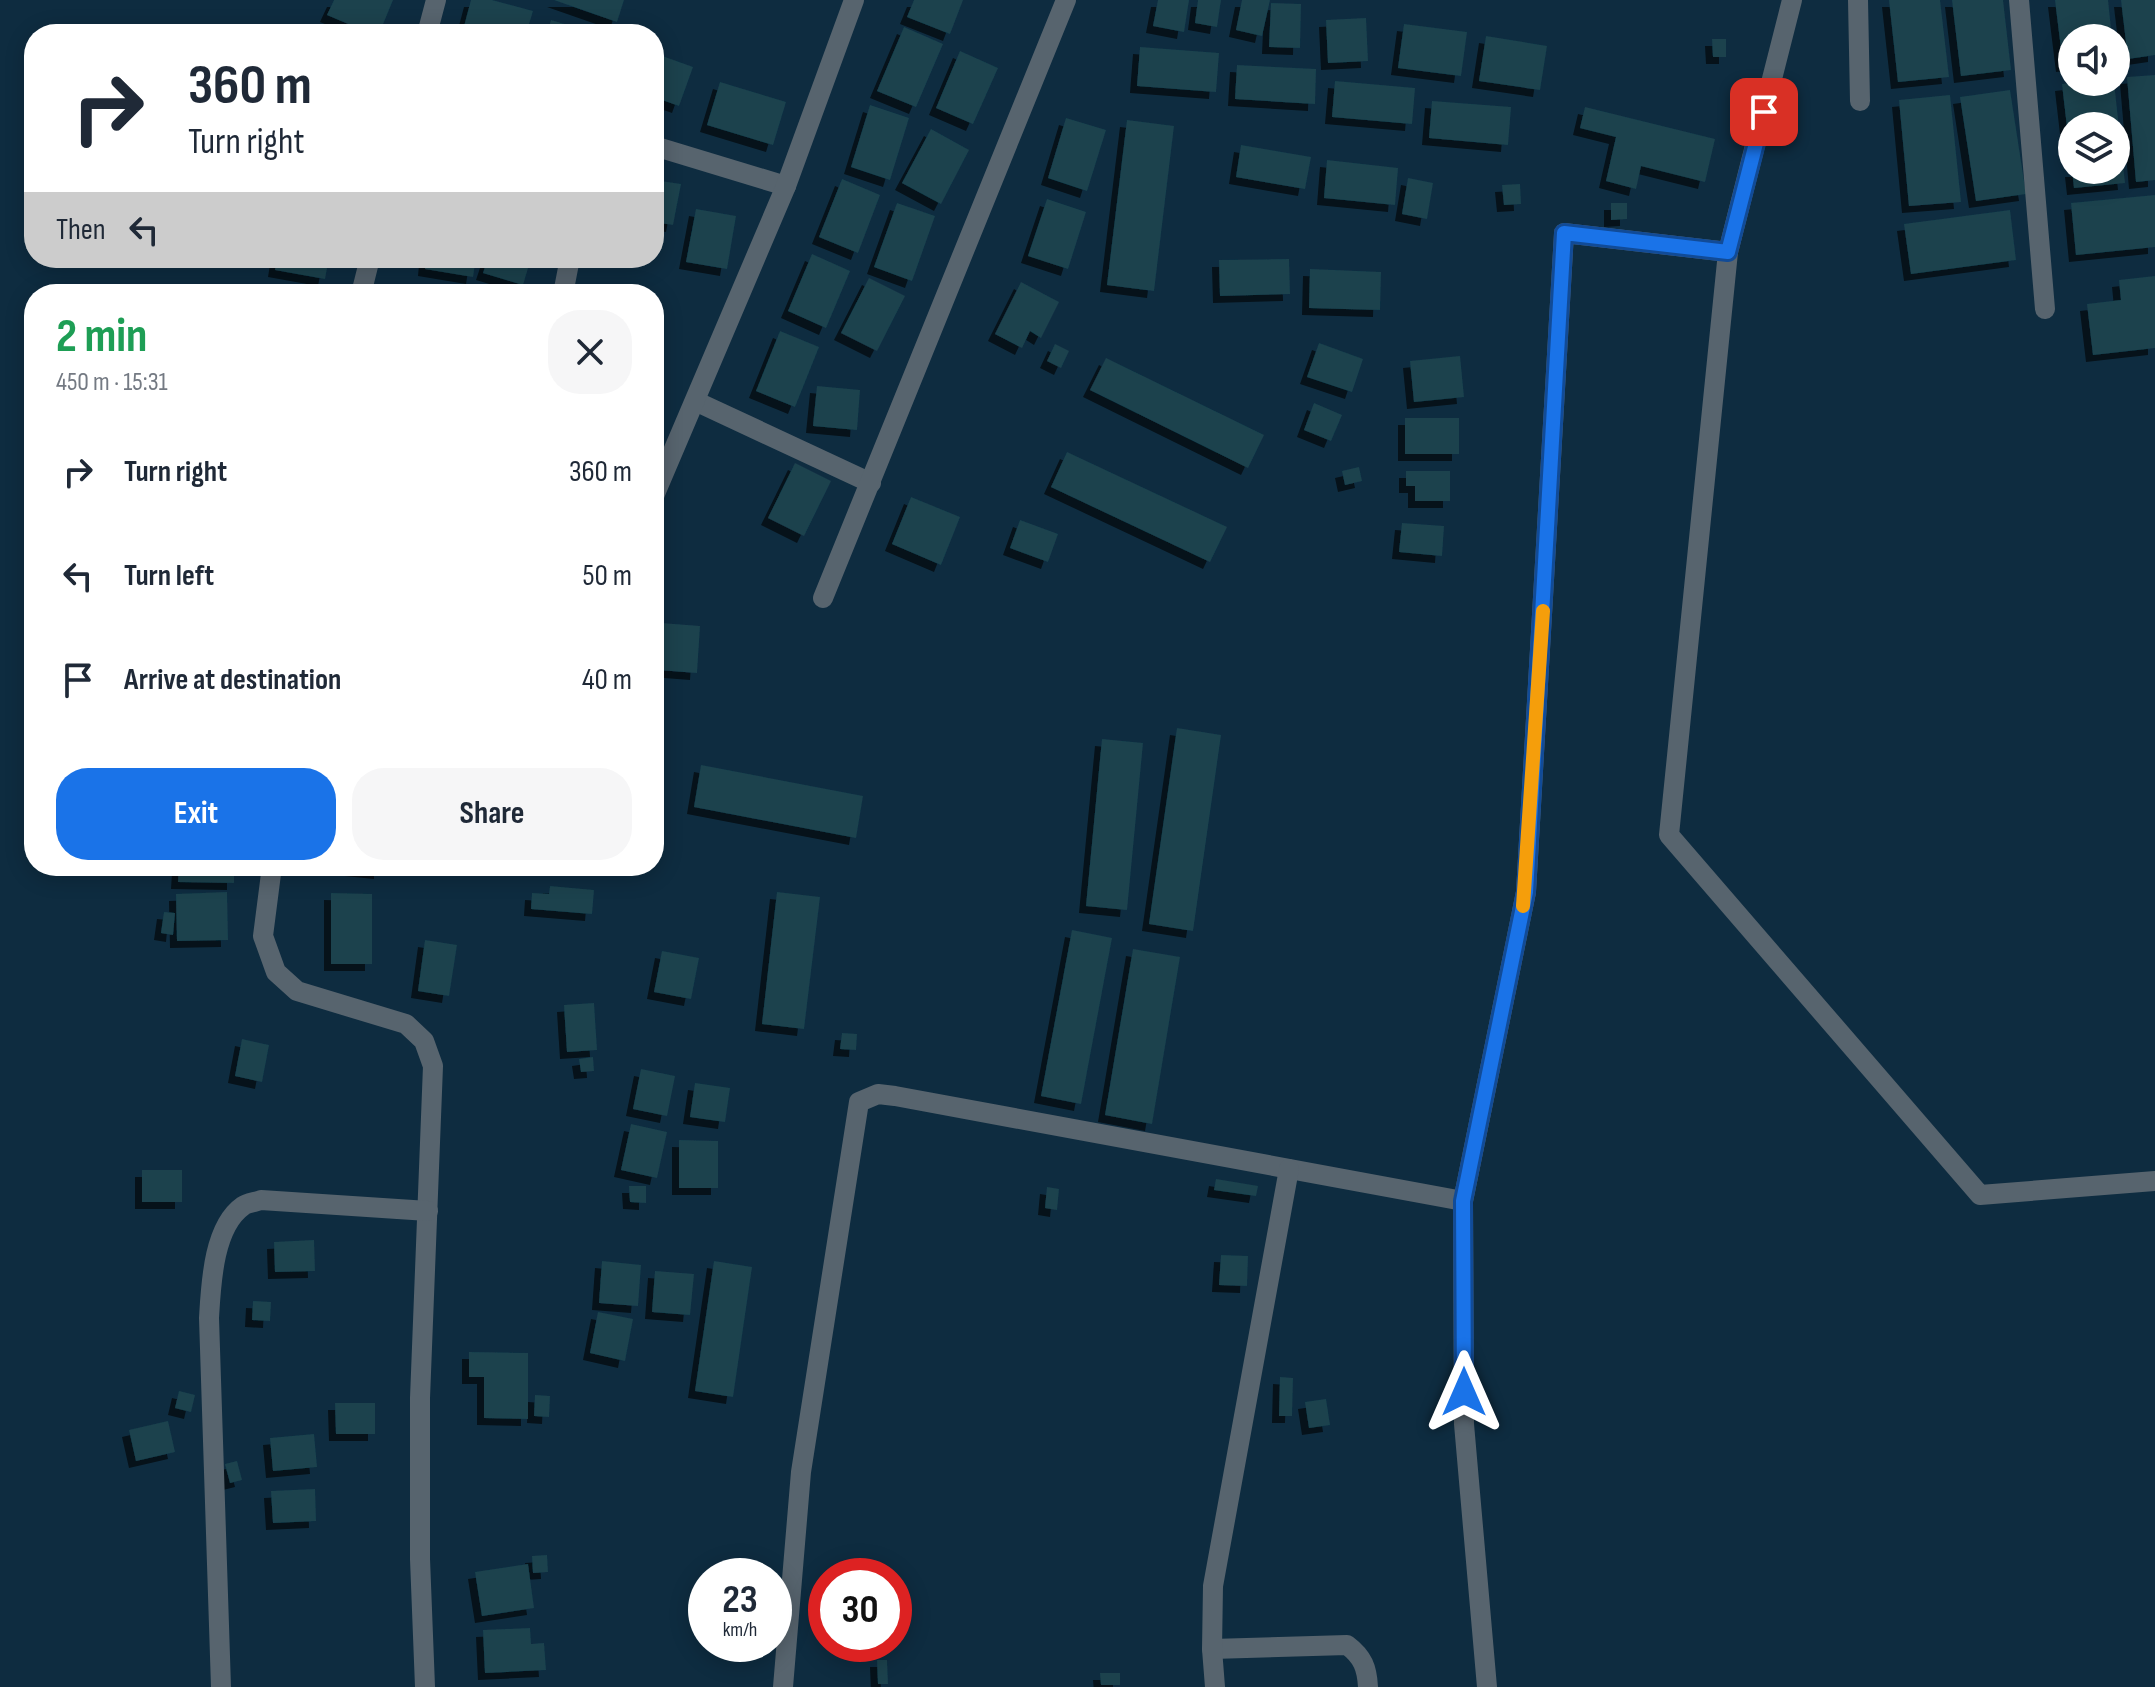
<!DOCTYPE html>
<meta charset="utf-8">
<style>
body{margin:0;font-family:"Sofia Sans Condensed",sans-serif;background:#f6f6f7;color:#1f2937;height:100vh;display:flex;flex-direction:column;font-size:30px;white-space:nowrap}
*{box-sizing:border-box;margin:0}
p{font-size:26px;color:#747a83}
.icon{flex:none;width:44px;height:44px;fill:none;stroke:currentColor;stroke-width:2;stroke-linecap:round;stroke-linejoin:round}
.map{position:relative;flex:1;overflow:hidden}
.details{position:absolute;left:24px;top:284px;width:640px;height:592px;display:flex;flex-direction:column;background:#fff;border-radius:32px;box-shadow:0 4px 20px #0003}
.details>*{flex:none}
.banner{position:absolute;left:24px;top:24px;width:640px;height:244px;border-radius:32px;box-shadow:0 4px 20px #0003;background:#fff;color:#1f2937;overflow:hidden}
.tools{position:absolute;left:2058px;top:24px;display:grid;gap:16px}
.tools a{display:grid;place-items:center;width:72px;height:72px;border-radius:50%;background:#fff;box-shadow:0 4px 20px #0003;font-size:40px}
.speed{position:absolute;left:688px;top:1558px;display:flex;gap:16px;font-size:40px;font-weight:700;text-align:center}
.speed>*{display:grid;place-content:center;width:104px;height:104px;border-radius:50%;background:#fff;box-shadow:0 4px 20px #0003;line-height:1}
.speed small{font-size:20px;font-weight:400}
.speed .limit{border:12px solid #d22;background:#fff;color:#111}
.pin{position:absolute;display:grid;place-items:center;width:68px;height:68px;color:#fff;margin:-34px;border-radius:16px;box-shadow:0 4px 12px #0006}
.me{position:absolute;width:88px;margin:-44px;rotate:0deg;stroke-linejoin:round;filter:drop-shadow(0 0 6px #0008)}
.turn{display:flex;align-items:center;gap:28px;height:168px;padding:0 32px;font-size:36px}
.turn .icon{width:104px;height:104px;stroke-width:2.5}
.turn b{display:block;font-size:56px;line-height:68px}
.then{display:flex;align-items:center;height:76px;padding:0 32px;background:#0003;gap:16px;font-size:30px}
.round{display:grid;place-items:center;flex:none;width:84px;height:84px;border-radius:32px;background:#f6f6f7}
.overview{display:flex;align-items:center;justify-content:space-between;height:136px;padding:0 32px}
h1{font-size:48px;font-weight:700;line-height:60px;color:#1e9e55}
.action{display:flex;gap:16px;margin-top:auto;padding:16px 32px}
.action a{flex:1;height:92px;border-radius:32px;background:#1a73e8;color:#fff;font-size:32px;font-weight:700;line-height:92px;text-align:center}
.action a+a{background:#f6f6f7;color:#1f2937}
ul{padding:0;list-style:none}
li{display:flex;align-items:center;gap:24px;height:104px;padding:0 32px}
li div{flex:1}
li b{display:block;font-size:30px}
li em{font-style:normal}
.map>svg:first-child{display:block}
.building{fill:#1a424e;filter:url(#shadow)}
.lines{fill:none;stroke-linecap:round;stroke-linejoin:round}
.street{stroke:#57646e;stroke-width:20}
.route-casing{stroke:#114b97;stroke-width:20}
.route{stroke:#1a73e8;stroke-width:14}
.slow{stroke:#f59e0b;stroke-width:14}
</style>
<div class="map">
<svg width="2155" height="1687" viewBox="0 0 2155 1687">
<defs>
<filter id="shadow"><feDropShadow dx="-7" dy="7" stdDeviation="0" flood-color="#0009"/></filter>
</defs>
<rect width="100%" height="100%" fill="#0e2c40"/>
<g class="building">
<polygon points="334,0 393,0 379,34 372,34 327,15"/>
<polygon points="471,0 492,0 533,11 526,34 462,34"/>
<polygon points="554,0 624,0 617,22"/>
<polygon points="914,0 963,0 950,34 907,17"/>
<polygon points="1158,0 1189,0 1184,32 1153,26"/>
<polygon points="1198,0 1221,0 1217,27 1195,23"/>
<polygon points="1242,0 1270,0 1262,36 1236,30"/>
<polygon points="1889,0 1940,0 1949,77 1898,82"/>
<polygon points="1952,0 2003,0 2011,70 1961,76"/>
<polygon points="2055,0 2108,0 2112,38 2072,38 2072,64 2063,65"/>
<polygon points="2121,0 2155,0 2155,55 2128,59"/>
<polygon points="1271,3 1301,4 1300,48 1269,47"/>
<polygon points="1366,18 1368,61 1328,63 1326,20"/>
<polygon points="551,20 595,33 595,34 547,34"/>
<polygon points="1404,24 1467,32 1461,76 1398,68"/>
<polygon points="904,27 943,44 916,107 877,91"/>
<polygon points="1486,36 1547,46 1540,90 1479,81"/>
<polygon points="1712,39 1726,39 1726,57 1713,57"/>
<polygon points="1140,47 1219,53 1216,92 1137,86"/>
<polygon points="960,51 998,68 973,124 936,108"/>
<polygon points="654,53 693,67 679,106 654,97"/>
<polygon points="1237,65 1316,69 1315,104 1235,99"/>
<polygon points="2155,75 2155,180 2136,182 2127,77"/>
<polygon points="1335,81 1415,88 1412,124 1332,117"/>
<polygon points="720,82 786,102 773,145 707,125"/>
<polygon points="2080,82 2114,82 2125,183 2074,188 2072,170 2116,170 2116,126 2072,126 2072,153 2070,153 2062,84"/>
<polygon points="2010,90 2026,194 1976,201 1960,97"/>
<polygon points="1950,95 1961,202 1909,206 1899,100"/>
<polygon points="1432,101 1511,107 1508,145 1429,138"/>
<polygon points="870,105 909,118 890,180 851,167"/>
<polygon points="1585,107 1715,139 1705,182 1641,166 1636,189 1606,181 1616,137 1580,128"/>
<polygon points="1066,118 1106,130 1087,191 1048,178"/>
<polygon points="1127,120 1174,126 1154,291 1107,285"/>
<polygon points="931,129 969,150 941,204 902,183"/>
<polygon points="1241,145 1311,157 1305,189 1236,177"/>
<polygon points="1327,160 1398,168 1395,205 1324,198"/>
<polygon points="1408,178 1433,183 1427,219 1402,214"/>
<polygon points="842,179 880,195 858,253 819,237"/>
<polygon points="654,180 681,184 673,225 654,222"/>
<polygon points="1520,184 1521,204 1504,205 1502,185"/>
<polygon points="2155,195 2155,247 2076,255 2071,203"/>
<polygon points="1047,199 1086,212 1068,269 1028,256"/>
<polygon points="897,203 935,216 912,281 874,267"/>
<polygon points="1611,203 1627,203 1627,219 1611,220"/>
<polygon points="696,209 736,216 727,269 686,262"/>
<polygon points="2010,210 2016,260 1911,274 1904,224"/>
<polygon points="812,254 850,271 826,328 788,311"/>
<polygon points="277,258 329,258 325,279 275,270"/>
<polygon points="426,258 476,258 473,277 425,269"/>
<polygon points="488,258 531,258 523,285 483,273"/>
<polygon points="1289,259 1290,294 1220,296 1219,260"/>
<polygon points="1310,269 1381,272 1380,310 1309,308"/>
<polygon points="2155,276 2155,348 2093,355 2087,304 2121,300 2119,280"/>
<polygon points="869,278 905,296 877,351 841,333"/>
<polygon points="1021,282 1059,302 1041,338 1030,331 1022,348 995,334"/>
<polygon points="422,284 453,293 453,294 419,294"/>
<polygon points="780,331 819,347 795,407 756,391"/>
<polygon points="1319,343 1363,359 1352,392 1307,377"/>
<polygon points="1055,344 1069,351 1061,368 1047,361"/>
<polygon points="1460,356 1464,397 1414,402 1410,361"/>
<polygon points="1106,358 1264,435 1248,468 1090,390"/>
<polygon points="817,386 860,390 857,430 813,426"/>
<polygon points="1314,403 1342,415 1331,441 1304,430"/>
<rect x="1405" y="418" width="54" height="36"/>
<polygon points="1067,452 1227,527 1210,562 1051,487"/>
<polygon points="795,463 831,481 804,536 768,518"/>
<polygon points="1359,467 1362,481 1345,485 1342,471"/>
<polygon points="1406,471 1450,471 1450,501 1415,501 1415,486 1406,486"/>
<polygon points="911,497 960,517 941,565 892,544"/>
<polygon points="1020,520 1058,534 1048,562 1010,548"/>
<polygon points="1402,523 1444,526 1442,556 1399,552"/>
<polygon points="661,623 700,626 697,673 658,670"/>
<polygon points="1177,728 1221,735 1193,931 1149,924"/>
<polygon points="1102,739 1143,743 1127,910 1086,906"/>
<polygon points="701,765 863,796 856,838 694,807"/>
<polygon points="654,817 664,817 660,852 654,852"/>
<polygon points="179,866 234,866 234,883 178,882"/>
<polygon points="342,866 381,866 381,872 342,868"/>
<polygon points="550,886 594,890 592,914 531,909 532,893 549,894"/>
<polygon points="227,892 228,940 177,941 176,894"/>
<polygon points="777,892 820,897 804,1029 762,1024"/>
<polygon points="331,893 372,894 372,964 331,964"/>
<polygon points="164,912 175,913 173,935 161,933"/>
<polygon points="1072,930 1112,938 1081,1104 1041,1096"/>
<polygon points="425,940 457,945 449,996 418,991"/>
<polygon points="1133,949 1180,957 1152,1124 1105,1115"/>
<polygon points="662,951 699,958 691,999 654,992"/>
<polygon points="594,1003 597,1050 567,1052 564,1005"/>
<polygon points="842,1033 857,1034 856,1050 840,1049"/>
<polygon points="242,1039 269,1045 262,1082 235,1076"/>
<polygon points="593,1057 594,1071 581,1072 579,1059"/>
<polygon points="641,1069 675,1076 667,1116 633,1109"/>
<polygon points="695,1083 730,1088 725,1122 690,1117"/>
<polygon points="631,1124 667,1132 657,1178 621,1170"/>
<polygon points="679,1140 718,1141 718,1188 679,1188"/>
<rect x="142" y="1170" width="40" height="32"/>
<polygon points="1216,1179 1258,1186 1256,1196 1214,1190"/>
<polygon points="629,1186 646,1186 646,1203 630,1202"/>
<polygon points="1047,1187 1059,1189 1057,1210 1045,1208"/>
<polygon points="314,1240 315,1271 275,1272 274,1242"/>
<polygon points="1221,1255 1248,1256 1247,1286 1219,1285"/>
<polygon points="602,1261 641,1265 638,1306 599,1303"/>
<polygon points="714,1261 752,1267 733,1397 695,1391"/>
<polygon points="655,1271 694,1274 690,1315 652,1312"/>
<polygon points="253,1301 271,1302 270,1321 252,1320"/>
<polygon points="598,1312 633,1319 625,1361 590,1353"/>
<polygon points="469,1352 528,1353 528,1419 484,1418 484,1377 469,1377"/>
<polygon points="1280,1377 1293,1378 1292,1416 1279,1416"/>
<polygon points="179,1391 195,1395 191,1412 175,1408"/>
<polygon points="535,1395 550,1396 549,1417 534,1416"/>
<polygon points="1326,1399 1330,1425 1309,1428 1305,1402"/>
<polygon points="335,1403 375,1403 375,1434 336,1434"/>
<polygon points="168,1421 175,1452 136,1461 129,1430"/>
<polygon points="314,1434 317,1467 273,1471 270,1438"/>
<polygon points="237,1461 242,1480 230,1483 225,1464"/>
<polygon points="315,1489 316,1521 273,1523 271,1491"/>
<polygon points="547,1555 548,1572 533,1573 532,1556"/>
<polygon points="528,1564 534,1608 482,1616 475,1572"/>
<polygon points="530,1628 531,1644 544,1643 546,1670 485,1673 483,1630"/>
<polygon points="877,1660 887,1660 888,1684 878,1684"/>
<polygon points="1100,1673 1120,1673 1120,1685 1101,1685"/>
</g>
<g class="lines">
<g class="street">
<polyline points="1858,0 1860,101"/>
<polyline points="2019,0 2045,309"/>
<polyline points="427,34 436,0"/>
<polyline points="654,146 786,186"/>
<polyline points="1728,252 1669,835 1980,1195 2155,1181"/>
<polyline points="361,294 370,258"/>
<polyline points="563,294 570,258"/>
<polyline points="695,401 871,483"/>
<polyline points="654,496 786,186 854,0"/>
<polyline points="823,598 1066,0"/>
<polyline points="272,866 263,936 276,972 297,991 406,1024 424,1041 433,1066 420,1398 420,1559 425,1687"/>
<path d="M 1212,1649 L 1347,1645 C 1363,1657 1367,1668 1368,1687"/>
<path d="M 221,1687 L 209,1318 C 211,1285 213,1227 243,1206 C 247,1203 256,1202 261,1200 L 428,1211"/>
<polyline points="783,1687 801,1472 859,1102 878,1094 895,1096 1463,1201"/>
<polyline points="1215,1687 1212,1649 1213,1586 1289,1169"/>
<polyline points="1487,1687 1464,1424 1463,1201 1526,892 1564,233 1728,252 1792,0"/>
</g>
</g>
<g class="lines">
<g class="route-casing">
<polyline id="route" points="1464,1392 1463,1201 1526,892 1564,233 1728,252 1764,112"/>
</g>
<use href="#route" class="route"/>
<polyline class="slow" points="1523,906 1543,611"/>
</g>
</svg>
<div class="tools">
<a><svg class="icon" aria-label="sound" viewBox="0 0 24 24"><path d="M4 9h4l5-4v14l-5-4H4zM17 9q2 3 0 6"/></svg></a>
<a><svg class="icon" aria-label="layers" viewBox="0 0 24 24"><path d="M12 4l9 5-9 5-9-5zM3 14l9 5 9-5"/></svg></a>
</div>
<div class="speed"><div>23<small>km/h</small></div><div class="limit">30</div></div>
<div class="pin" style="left:1764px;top:112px;background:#d93025"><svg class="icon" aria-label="arrive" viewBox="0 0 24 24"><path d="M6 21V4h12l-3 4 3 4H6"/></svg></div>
<svg class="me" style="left:1464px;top:1392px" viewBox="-20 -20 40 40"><path d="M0-17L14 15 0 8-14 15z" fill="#1a73e8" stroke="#fff" stroke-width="4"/></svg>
<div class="banner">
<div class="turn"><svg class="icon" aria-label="right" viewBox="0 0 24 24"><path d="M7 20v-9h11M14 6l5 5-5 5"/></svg><div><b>360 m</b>Turn right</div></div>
<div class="then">Then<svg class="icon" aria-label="left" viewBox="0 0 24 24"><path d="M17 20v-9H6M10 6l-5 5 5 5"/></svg></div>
</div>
<section class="details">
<div class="overview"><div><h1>2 min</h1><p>450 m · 15:31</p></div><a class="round"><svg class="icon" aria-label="close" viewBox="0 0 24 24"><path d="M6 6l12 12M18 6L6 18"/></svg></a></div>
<ul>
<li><svg class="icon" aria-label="right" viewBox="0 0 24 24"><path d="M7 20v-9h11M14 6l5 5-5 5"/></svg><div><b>Turn right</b></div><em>360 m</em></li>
<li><svg class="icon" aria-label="left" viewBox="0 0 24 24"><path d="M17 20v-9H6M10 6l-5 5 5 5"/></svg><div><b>Turn left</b></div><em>50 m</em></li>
<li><svg class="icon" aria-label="arrive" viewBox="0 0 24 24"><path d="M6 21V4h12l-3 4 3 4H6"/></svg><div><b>Arrive at destination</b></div><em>40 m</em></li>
</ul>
<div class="action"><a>Exit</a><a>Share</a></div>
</section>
</div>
